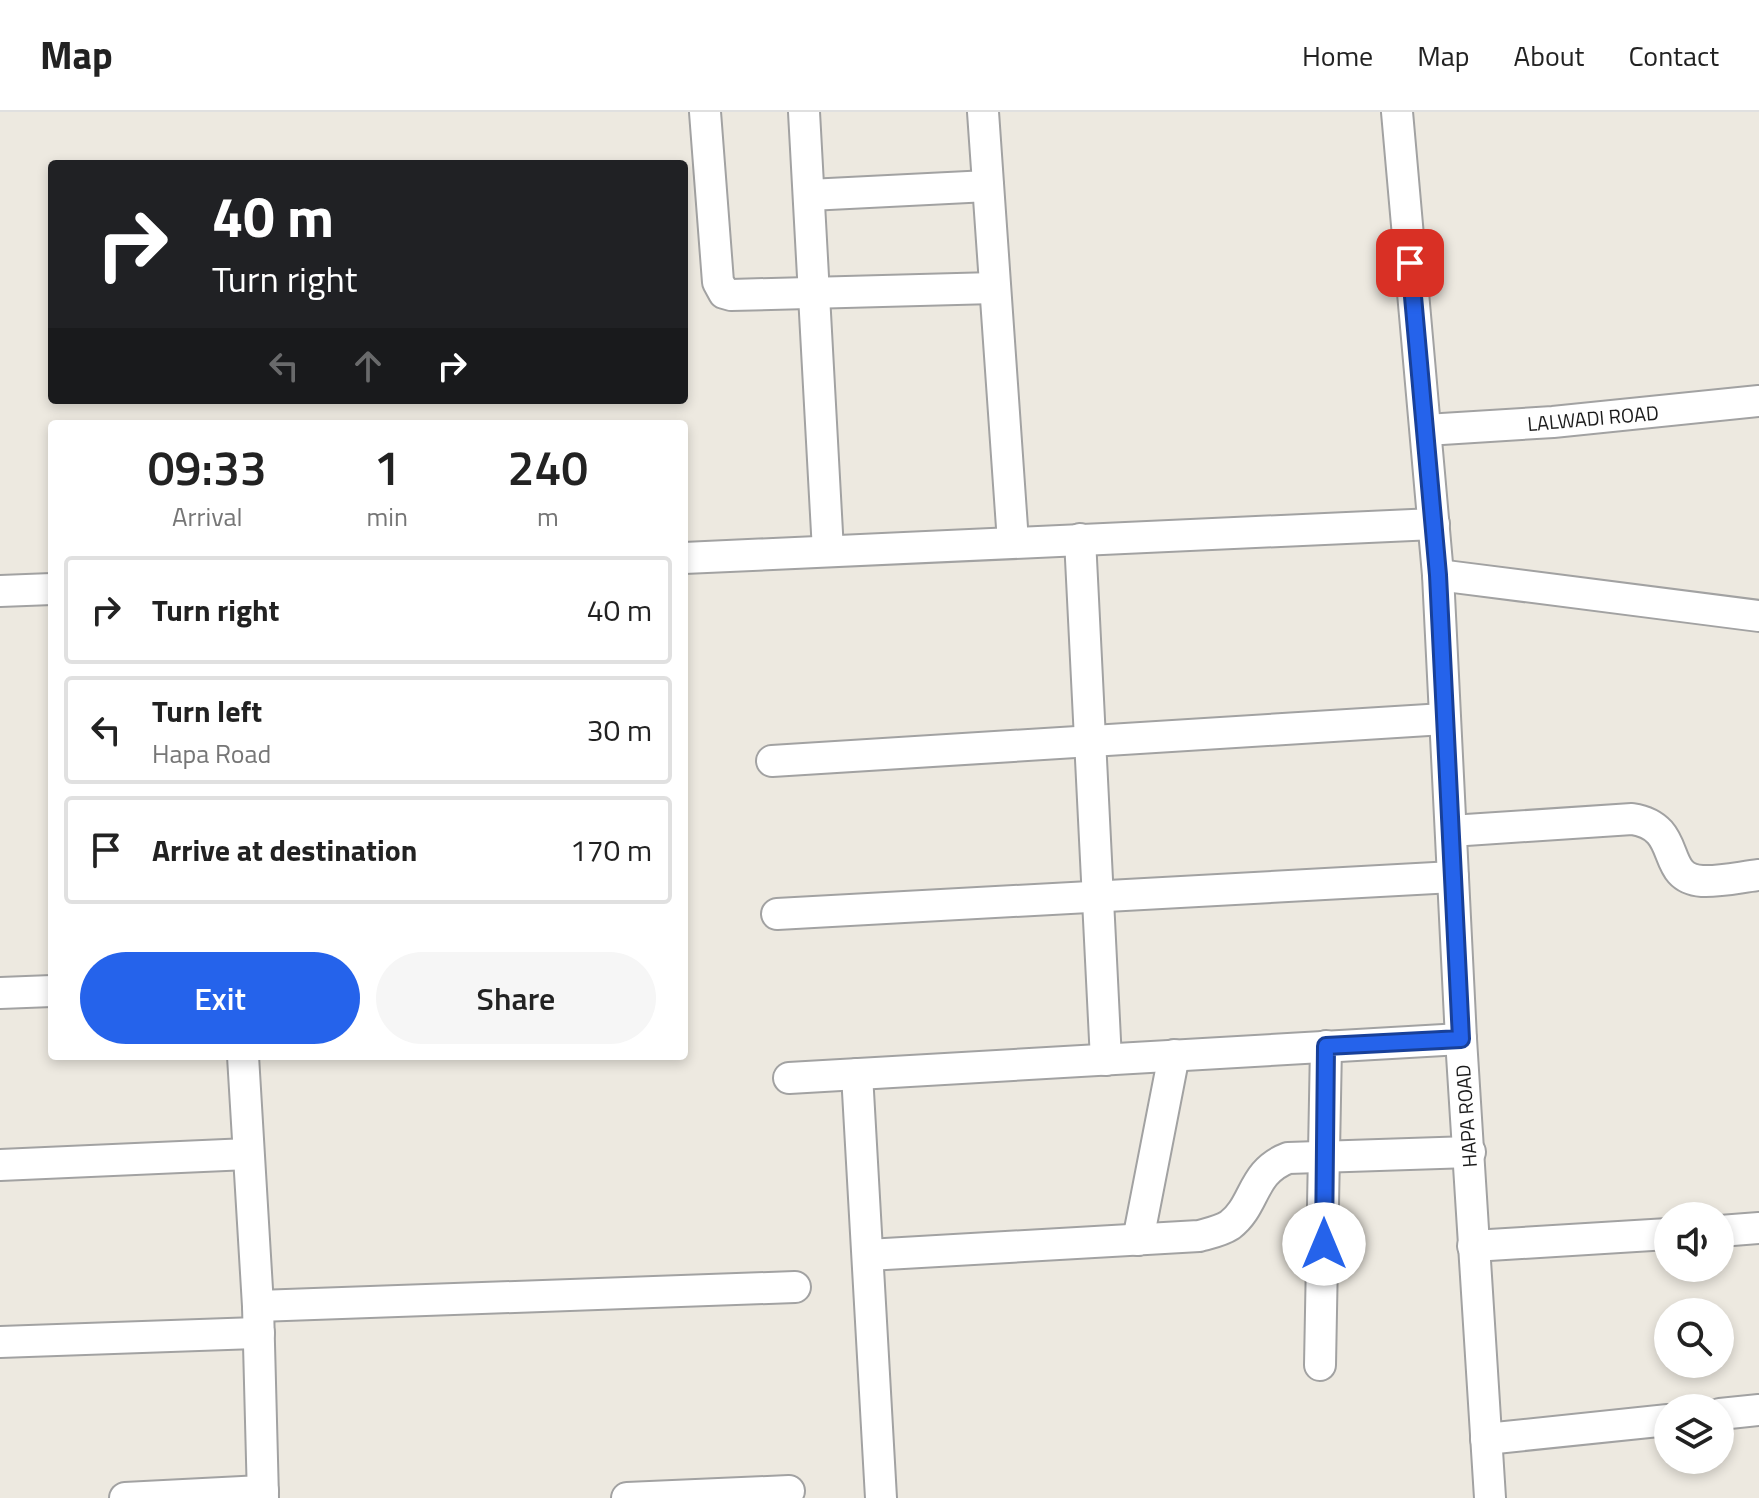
<!DOCTYPE html>
<style>
body{margin:0;font-family:"Titillium Web",sans-serif;background:#f6f6f6;color:#222;height:100vh;display:flex;flex-direction:column;font-size:30px;white-space:nowrap}
*{box-sizing:border-box;margin:0}
p{font-size:26px;color:#767676}
.icon{flex:none;width:44px;height:44px;fill:none;stroke:currentColor;stroke-width:2;stroke-linecap:round;stroke-linejoin:round}
.map{position:relative;flex:1;overflow:hidden}
.details{position:absolute;left:48px;top:308px;width:640px;height:640px;display:flex;flex-direction:column;background:#fff;border-radius:8px;box-shadow:0 4px 12px #0003}
.details>*{flex:none}
.guide{position:absolute;left:48px;top:48px;width:640px;height:244px;border-radius:8px;box-shadow:0 4px 12px #0003;background:#202124;color:#fff;overflow:hidden}
.tools{position:absolute;left:1654px;top:1090px;display:grid;gap:16px}
.tools a{display:grid;place-items:center;width:80px;height:80px;border-radius:50%;background:#fff;box-shadow:0 4px 12px #0003;font-size:40px}
.pin{position:absolute;display:grid;place-items:center;width:68px;height:68px;color:#fff;margin:-34px;border-radius:16px;box-shadow:0 4px 12px #0006}
.me{position:absolute;width:88px;margin:-44px;rotate:0deg;stroke-linejoin:round;filter:drop-shadow(0 0 6px #0008)}
.turn{display:flex;align-items:center;gap:28px;height:168px;padding:0 32px;font-size:36px}
.turn .icon{width:104px;height:104px;stroke-width:2.5}
.turn b{display:block;font-size:56px;line-height:68px}
.lanes{display:flex;align-items:center;height:76px;padding:0 32px;background:#0003;justify-content:center;gap:40px;direction:ltr}
.lanes .off{opacity:.35}
.eta{display:flex;justify-content:space-evenly;align-items:center;height:136px;text-align:center}
.eta b{font-size:48px;font-weight:600;line-height:56px}
.button{display:flex;gap:16px;margin-top:auto;padding:16px 32px}
.button a{flex:1;height:92px;border-radius:48px;background:#2563eb;color:#fff;font-size:32px;font-weight:600;line-height:92px;text-align:center}
.button a+a{background:#f6f6f6;color:#222}
ul{padding:0;list-style:none}
li{display:flex;align-items:center;gap:24px;height:108px;margin:0 16px 12px;padding:0 16px;border:4px solid #e0e0e0;border-radius:8px}
li div{flex:1}
li b{display:block;font-size:30px}
li em{font-style:normal}
header{display:flex;align-items:center;gap:48px;box-sizing:border-box;height:112px;padding:0 40px;background:#fff;border-bottom:2px solid #e0e0e0}
header strong{font-size:38px}
nav{display:flex;gap:44px;margin-inline-start:auto;font-size:28px}
.map>svg:first-child{display:block}
.lines{fill:none;stroke-linecap:round;stroke-linejoin:round}
.minor-casing{stroke:#a2a2a2;stroke-width:34}
.minor{stroke:#fff;stroke-width:30}
.route-casing{stroke:#184099;stroke-width:20}
.route{stroke:#2563eb;stroke-width:14}
.labels{text-anchor:middle;dominant-baseline:central;stroke-width:6;stroke-linejoin:round;paint-order:stroke}
.street-label{font-size:20px;fill:#1b1b1b;stroke:#fff}
</style>
<header>
<strong>Map</strong>
<nav><a>Home</a><a>Map</a><a>About</a><a>Contact</a></nav>
</header>
<div class="map">
<svg width="1759" height="1386" viewBox="0 0 1759 1386">
<rect width="100%" height="100%" fill="#ede9e0"/>
<g class="lines">
<g class="minor-casing">
<g id="minor">
<polyline points="705,0 718,170 724,181 731,183 994,176"/>
<polyline points="804,0 828,439"/>
<polyline points="983,0 1013,430"/>
<polyline points="1397,0 1438,463 1461,927 1490,1386"/>
<polyline points="809,83 988,74"/>
<polyline points="1426,318 1553,310 1759,289"/>
<polyline points="1080,427 1106,948"/>
<polyline points="684,446 1434,412"/>
<polyline points="1438,463 1759,504"/>
<polyline points="0,479 52,477"/>
<polyline points="772,649 1444,607"/>
<path d="M 1451,719 L 1632,707 C 1685,715 1658,766 1702,769 C 1720,770 1741,765 1759,763"/>
<polyline points="777,802 1453,765"/>
<polyline points="0,881 52,879"/>
<polyline points="243,944 258,1194 263,1386"/>
<polyline points="857,962 881,1386"/>
<polyline points="789,966 1461,927"/>
<polyline points="0,1053 248,1042"/>
<polyline points="1720,1119 1759,1116"/>
<polyline points="1138,1128 1174,943"/>
<polyline points="1473,1134 1668,1122"/>
<path d="M 868,1143 L 1199,1124 C 1210,1121 1221,1119 1230,1113 C 1256,1093 1251,1060 1288,1046 L 1470,1040"/>
<polyline points="258,1194 795,1175"/>
<polyline points="0,1230 259,1221"/>
<polyline points="1320,1253 1326,934"/>
<polyline points="1720,1302 1759,1298"/>
<polyline points="1486,1327 1668,1308"/>
<polyline points="125,1386 263,1379"/>
<polyline points="627,1386 789,1379"/>
</g>
</g>
<use href="#minor" class="minor"/>
</g>
<g class="lines">
<g class="route-casing">
<polyline id="route" points="1324,1132 1326,934 1461,927 1438,463 1410,151"/>
</g>
<use href="#route" class="route"/>
</g>
<g class="labels">
<g class="street-label">
<text transform="translate(1593 306) rotate(-5)">LALWADI ROAD</text>
<text transform="translate(1466 1004) rotate(-94)">HAPA ROAD</text>
</g>
</g>
</svg>
<div class="tools">
<a><svg class="icon" aria-label="sound" viewBox="0 0 24 24"><path d="M4 9h4l5-4v14l-5-4H4zM17 9q2 3 0 6"/></svg></a>
<a><svg class="icon" aria-label="search" viewBox="0 0 24 24"><circle cx="10" cy="10" r="6"/><path d="M15 15l6 6"/></svg></a>
<a><svg class="icon" aria-label="layers" viewBox="0 0 24 24"><path d="M12 4l9 5-9 5-9-5zM3 14l9 5 9-5"/></svg></a>
</div>
<div class="pin" style="left:1410px;top:151px;background:#d93025"><svg class="icon" aria-label="arrive" viewBox="0 0 24 24"><path d="M6 21V4h12l-3 4 3 4H6"/></svg></div>
<svg class="me" style="left:1324px;top:1132px" viewBox="-20 -20 40 40"><circle r="19" fill="#fff"/><path d="M0-13L10 11 0 6-10 11z" fill="#2563eb"/></svg>
<div class="guide">
<div class="turn"><svg class="icon" aria-label="right" viewBox="0 0 24 24"><path d="M7 20v-9h11M14 6l5 5-5 5"/></svg><div><b>40 m</b>Turn right</div></div>
<div class="lanes"><svg class="icon off" aria-label="left" viewBox="0 0 24 24"><path d="M17 20v-9H6M10 6l-5 5 5 5"/></svg><svg class="icon off" aria-label="ahead" viewBox="0 0 24 24"><path d="M12 20V5M6 11l6-6 6 6"/></svg><svg class="icon" aria-label="right" viewBox="0 0 24 24"><path d="M7 20v-9h11M14 6l5 5-5 5"/></svg></div>
</div>
<section class="details">
<div class="eta">
<div><b>09:33</b><p>Arrival</p></div>
<div><b>1</b><p>min</p></div>
<div><b>240</b><p>m</p></div>
</div>
<ul>
<li><svg class="icon" aria-label="right" viewBox="0 0 24 24"><path d="M7 20v-9h11M14 6l5 5-5 5"/></svg><div><b>Turn right</b></div><em>40 m</em></li>
<li><svg class="icon" aria-label="left" viewBox="0 0 24 24"><path d="M17 20v-9H6M10 6l-5 5 5 5"/></svg><div><b>Turn left</b><p>Hapa Road</p></div><em>30 m</em></li>
<li><svg class="icon" aria-label="arrive" viewBox="0 0 24 24"><path d="M6 21V4h12l-3 4 3 4H6"/></svg><div><b>Arrive at destination</b></div><em>170 m</em></li>
</ul>
<div class="button"><a>Exit</a><a>Share</a></div>
</section>
</div>
